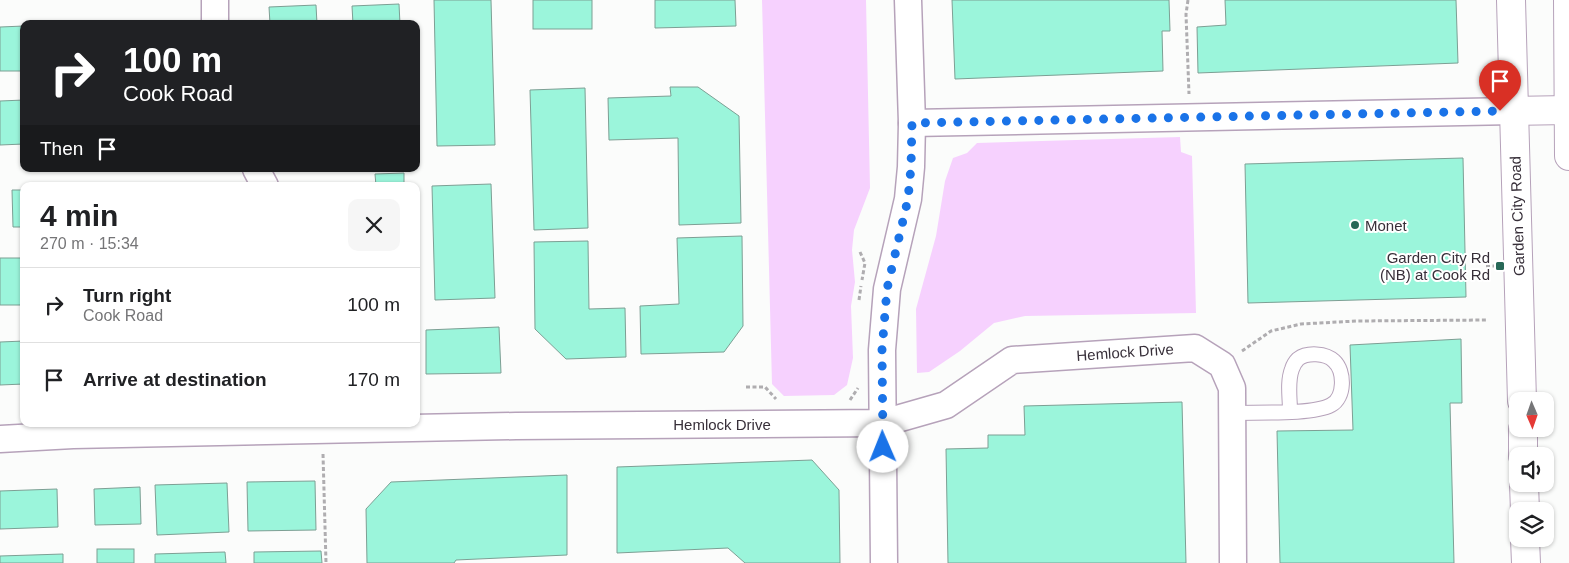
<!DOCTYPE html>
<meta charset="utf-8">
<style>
body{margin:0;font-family:Arial,sans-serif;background:#f6f6f6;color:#202124;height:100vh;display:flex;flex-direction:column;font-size:19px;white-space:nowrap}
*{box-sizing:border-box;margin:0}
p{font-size:16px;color:#757577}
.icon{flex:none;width:28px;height:28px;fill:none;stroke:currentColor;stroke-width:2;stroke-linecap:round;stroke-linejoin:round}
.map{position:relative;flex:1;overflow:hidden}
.side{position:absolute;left:20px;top:182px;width:400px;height:245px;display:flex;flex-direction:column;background:#fff;border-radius:10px;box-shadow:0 1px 4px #0004}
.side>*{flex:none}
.guide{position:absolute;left:20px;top:20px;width:400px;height:152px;border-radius:10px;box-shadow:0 1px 4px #0004;background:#202124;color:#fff;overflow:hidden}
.needle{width:32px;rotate:178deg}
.buttons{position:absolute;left:1509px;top:392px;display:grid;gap:10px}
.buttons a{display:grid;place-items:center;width:45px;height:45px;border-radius:10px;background:#fff;box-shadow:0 1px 4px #0004;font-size:25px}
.pin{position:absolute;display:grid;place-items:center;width:42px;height:42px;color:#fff;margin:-51px -21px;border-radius:50% 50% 50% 0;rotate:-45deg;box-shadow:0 0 5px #0007}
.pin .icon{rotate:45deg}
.me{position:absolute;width:55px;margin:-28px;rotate:359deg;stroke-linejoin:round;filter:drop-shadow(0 0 4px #0008)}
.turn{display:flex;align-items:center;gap:18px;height:105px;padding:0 20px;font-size:22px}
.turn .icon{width:65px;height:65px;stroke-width:2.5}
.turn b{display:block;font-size:35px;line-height:42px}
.then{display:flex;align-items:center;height:48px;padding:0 20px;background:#0003;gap:10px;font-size:19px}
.round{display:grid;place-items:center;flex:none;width:52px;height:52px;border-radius:10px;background:#f6f6f6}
.head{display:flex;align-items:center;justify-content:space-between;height:85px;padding:0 20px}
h1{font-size:30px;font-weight:700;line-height:38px}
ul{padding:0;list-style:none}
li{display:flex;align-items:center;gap:15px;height:75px;padding:0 20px;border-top:1px solid #e0e0e0}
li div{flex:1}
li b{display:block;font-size:19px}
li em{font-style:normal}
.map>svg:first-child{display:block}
.green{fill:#f6d1fe}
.building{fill:#9bf5db;stroke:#7d9f94}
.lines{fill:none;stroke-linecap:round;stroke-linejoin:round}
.service-casing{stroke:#b6a2ba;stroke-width:16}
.minor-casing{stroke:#b6a2ba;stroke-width:29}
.tertiary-casing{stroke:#b6a2ba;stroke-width:30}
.secondary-casing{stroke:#b6a2ba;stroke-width:30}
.path{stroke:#afadb0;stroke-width:3;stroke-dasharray:4 2.5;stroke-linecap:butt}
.service{stroke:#fff;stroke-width:14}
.minor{stroke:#fff;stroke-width:26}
.tertiary{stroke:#fff;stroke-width:28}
.secondary{stroke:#fff;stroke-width:28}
.route{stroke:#1a73e8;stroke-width:9;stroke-dasharray:0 16.2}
.poi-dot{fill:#276857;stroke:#fff;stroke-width:2}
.labels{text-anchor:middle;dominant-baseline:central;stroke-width:4;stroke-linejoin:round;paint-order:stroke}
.street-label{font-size:15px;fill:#372f39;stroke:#fff}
.poi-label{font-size:15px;fill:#372f39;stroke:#fff;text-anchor:start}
</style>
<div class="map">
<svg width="1569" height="563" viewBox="0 0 1569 563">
<rect width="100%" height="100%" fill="#fbfcfb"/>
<g class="green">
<polygon points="762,0 866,0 870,188 854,230 852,250 855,282 851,306 853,358 847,385 834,395 784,396 772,384"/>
<polygon points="1180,137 1181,152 1192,156 1196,313 1025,316 994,323 960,351 929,372 917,373 916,309 936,236 945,181 953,158 967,153 977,143"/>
</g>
<g class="building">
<polygon points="434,0 491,0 495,145 437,146"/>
<rect x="533" y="0" width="59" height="29"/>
<polygon points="655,0 735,0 736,26 655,28"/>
<polygon points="952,0 1169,0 1170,31 1162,31 1163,71 955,79"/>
<polygon points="1225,0 1456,0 1458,63 1198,73 1197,27 1226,25"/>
<polygon points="399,4 400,24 353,24 352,6"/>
<polygon points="316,5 317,24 270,24 269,7"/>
<polygon points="158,22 158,24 114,24"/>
<polygon points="24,26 24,71 0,71 0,27"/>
<polygon points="670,87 698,87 739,116 741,223 679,225 678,138 609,140 608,98 671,96"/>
<polygon points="585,88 588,228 534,230 530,90"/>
<polygon points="24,100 24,144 0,145 0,101"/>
<polygon points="1463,158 1466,297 1248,303 1245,164"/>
<polygon points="404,173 404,186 376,186 375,174"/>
<polygon points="491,184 495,298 435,300 432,186"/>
<polygon points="12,190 24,190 24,227 13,227"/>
<polygon points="742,236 743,326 724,352 641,354 640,306 679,304 677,238"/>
<polygon points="588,241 589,309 625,308 626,357 566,359 535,329 534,242"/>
<rect x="0" y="258" width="24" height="47"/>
<polygon points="499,327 501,373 426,374 426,330"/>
<polygon points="1461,339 1462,403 1450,403 1454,563 1280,563 1277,431 1353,430 1350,345"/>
<polygon points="24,341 24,384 0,385 0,342"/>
<polygon points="1182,402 1186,563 948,563 946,449 988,448 988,435 1025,435 1024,406"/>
<polygon points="812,460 839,490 840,563 745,563 728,548 617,553 617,467"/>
<polygon points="567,475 567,555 456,560 454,563 367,563 366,509 391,482"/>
<polygon points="315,481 316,530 248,531 247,482"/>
<polygon points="227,483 229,532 157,535 155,485"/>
<polygon points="140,487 141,524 95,525 94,489"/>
<polygon points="57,489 58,527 0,529 0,491"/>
<rect x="97" y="549" width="37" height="14"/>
<polygon points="321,551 322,563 254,563 254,552"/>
<polygon points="225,552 226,563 155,563 155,554"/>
<polygon points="63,554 63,563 0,563 0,556"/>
</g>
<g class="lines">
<g class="service-casing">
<path id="service" d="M 1232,413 C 1255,412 1313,415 1331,405 C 1345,398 1345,371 1334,361 C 1326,353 1307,352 1298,359 C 1295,362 1293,366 1292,369 C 1287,382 1290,398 1290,411"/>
</g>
<g class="minor-casing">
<g id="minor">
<polyline points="215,0 215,24"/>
<polyline points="912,123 1514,111"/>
<polyline points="256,169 265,186"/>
<polyline points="0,439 73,435 516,426 883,423 946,405 1012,360 1195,348 1222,365 1232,388 1233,563"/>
<polyline points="884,563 882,350 887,289 908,199 911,167 912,123 908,0"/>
</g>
</g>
<g class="tertiary-casing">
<polyline id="tertiary" points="1514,111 1569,110"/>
</g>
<g class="secondary-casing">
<g id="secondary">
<polyline points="1511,0 1522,401"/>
<polyline points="1568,0 1569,156"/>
<polyline points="1523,429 1523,456"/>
<polyline points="1524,484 1525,511"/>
<polyline points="1525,539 1526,563"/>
</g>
</g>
<g class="path">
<polyline points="1188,0 1186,14 1189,94"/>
<polyline points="860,252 865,263 862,280"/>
<polyline points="1486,266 1495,266"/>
<polyline points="859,300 861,286"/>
<polyline points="1242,351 1271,331 1301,324 1357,321 1487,320"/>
<polyline points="746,387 765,387 776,399"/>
<polyline points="850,400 858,388"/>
<polyline points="323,454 326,563"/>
</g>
<use href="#service" class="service"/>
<use href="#minor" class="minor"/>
<use href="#tertiary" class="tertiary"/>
<use href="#secondary" class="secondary"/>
</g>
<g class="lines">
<polyline class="route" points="883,447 882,350 887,289 908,199 911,167 912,123 1500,111"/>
</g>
<g class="poi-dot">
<circle cx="1355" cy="225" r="5"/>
<rect x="1495" y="261" width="10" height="10" rx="2.5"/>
</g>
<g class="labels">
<g class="street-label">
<text transform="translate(1517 216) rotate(-92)">Garden City Road</text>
<text transform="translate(1125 352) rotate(-4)">Hemlock Drive</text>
<text x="722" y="424">Hemlock Drive</text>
</g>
<g class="poi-label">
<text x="1365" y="225">Monet</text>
<text x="1490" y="257" text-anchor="end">Garden City Rd<tspan x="1490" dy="17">(NB) at Cook Rd</tspan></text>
</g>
</g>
</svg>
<div class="buttons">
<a><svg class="needle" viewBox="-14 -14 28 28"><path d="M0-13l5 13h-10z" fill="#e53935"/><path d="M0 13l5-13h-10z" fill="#757577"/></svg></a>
<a><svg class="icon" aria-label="sound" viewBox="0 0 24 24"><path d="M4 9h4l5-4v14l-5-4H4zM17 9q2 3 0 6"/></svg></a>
<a><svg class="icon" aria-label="layers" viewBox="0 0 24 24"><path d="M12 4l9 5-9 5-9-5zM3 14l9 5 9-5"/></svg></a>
</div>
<div class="pin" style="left:1500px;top:111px;background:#d93025"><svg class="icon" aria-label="arrive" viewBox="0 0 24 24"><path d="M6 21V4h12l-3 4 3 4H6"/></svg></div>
<svg class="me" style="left:883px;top:447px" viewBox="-20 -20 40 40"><circle r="19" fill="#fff"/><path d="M0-13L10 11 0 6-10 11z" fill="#1a73e8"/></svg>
<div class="guide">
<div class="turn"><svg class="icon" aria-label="right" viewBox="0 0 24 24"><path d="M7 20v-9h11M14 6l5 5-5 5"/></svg><div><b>100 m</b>Cook Road</div></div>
<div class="then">Then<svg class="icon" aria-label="arrive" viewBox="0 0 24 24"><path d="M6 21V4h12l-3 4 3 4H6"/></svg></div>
</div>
<section class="side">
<div class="head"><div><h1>4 min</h1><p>270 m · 15:34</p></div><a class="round"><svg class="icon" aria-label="close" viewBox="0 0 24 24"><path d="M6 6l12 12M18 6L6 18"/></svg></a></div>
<ul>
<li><svg class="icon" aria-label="right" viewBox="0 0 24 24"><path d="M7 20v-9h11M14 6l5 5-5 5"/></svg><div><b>Turn right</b><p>Cook Road</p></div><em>100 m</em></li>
<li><svg class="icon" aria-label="arrive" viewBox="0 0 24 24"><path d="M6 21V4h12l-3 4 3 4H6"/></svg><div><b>Arrive at destination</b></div><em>170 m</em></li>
</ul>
</section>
</div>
